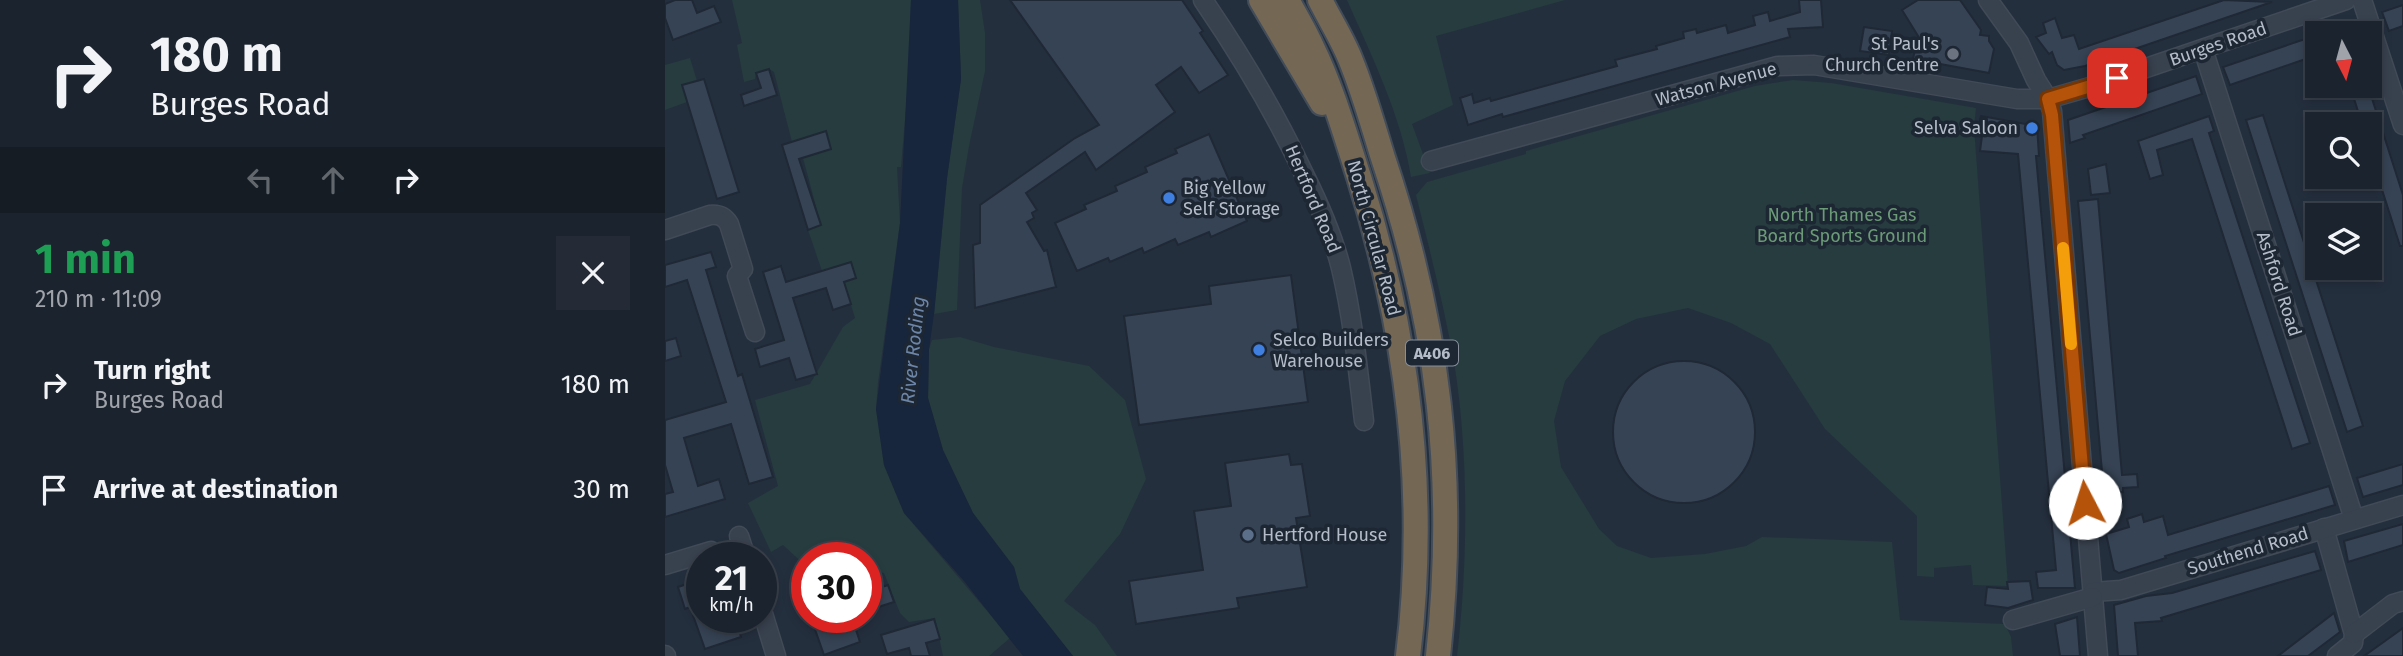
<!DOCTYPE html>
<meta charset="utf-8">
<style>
body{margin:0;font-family:"Fira Sans",sans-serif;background:#242b36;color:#f1f3f6;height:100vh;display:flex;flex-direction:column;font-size:26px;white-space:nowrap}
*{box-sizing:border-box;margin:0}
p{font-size:23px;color:#a0a4aa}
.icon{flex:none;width:38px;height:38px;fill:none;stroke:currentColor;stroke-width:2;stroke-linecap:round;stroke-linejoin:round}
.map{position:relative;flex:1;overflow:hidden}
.side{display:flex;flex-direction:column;background:#1b232e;width:665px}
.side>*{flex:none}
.guide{background:#1b232e;color:#f1f3f6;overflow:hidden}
.needle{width:46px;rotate:174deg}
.buttons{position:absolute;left:1640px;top:21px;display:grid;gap:14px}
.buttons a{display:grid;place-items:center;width:77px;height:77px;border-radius:0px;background:#1b232e;box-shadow:0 4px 10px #0003,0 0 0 2px #39404a;font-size:35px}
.speed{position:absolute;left:21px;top:542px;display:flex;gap:14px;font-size:35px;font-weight:700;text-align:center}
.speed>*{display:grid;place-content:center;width:91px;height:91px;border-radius:50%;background:#1b232e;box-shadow:0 4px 10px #0003,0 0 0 2px #39404a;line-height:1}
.speed small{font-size:18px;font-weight:400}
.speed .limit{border:10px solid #d22;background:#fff;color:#111}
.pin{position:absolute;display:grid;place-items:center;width:60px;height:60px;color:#fff;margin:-30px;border-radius:14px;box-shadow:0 4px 10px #0006}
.me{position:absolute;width:77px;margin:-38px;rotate:355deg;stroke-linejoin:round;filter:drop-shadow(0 0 5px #0008)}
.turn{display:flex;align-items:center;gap:24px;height:147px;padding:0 35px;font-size:32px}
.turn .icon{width:91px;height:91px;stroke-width:2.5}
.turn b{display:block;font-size:49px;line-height:60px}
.lanes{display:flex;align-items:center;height:66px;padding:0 35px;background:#0003;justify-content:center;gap:35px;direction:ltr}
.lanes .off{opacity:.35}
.round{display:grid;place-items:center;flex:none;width:74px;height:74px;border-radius:0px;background:#242b36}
.head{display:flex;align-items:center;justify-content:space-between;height:119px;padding:0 35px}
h1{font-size:42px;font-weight:700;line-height:52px;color:#1e9e55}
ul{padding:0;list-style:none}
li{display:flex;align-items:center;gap:21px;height:105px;padding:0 35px}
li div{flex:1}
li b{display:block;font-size:26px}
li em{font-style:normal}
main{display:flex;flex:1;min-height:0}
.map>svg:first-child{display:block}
.green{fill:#263c3f}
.water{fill:#17263c}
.building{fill:#364354;stroke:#1f2835;stroke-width:2}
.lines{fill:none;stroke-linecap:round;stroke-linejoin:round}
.minor-casing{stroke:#414a57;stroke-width:21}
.highway-casing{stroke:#434c59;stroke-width:28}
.minor{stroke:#38414e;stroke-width:18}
.highway{stroke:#746855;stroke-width:24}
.route-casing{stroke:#753606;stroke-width:18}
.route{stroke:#b45309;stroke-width:12}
.slow{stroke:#f59e0b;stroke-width:12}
.worship-dot{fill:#6b7280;stroke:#1d2633;stroke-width:2.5}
.shop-dot{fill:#3f7fe0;stroke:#1d2633;stroke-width:2.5}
.service-dot{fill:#5c6f8a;stroke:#1d2633;stroke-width:2.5}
.labels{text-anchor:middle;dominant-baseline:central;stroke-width:7;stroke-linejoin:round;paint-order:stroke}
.shield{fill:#1d2633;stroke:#878f9c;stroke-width:2}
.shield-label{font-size:16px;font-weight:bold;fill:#b4bcc9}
.poi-label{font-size:18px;fill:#b4bcc9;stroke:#1d2633;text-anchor:start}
.street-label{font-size:18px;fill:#b4bcc9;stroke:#1d2633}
.park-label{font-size:18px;fill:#6b9a76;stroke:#1d2633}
.water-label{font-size:19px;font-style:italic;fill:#6d86a8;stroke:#1d2633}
</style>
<main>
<section class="side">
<div class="guide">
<div class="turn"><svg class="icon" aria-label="right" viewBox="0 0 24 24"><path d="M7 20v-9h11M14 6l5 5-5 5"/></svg><div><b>180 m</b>Burges Road</div></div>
<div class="lanes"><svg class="icon off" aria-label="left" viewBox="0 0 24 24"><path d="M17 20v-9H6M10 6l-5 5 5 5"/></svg><svg class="icon off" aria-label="ahead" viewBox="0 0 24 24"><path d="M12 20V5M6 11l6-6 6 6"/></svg><svg class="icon" aria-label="right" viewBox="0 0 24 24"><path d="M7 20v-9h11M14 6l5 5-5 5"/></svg></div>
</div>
<div class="head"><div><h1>1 min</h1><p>210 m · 11:09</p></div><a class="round"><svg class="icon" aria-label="close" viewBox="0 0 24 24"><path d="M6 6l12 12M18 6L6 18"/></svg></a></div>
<ul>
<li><svg class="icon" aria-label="right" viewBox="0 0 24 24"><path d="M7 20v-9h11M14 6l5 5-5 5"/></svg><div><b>Turn right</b><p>Burges Road</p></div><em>180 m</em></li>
<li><svg class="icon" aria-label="arrive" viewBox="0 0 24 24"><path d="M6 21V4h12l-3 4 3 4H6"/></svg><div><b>Arrive at destination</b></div><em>30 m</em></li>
</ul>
</section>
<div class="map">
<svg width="1738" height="656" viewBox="0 0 1738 656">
<rect width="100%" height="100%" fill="#242f3e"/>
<g class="green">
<polygon points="67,0 246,0 243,84 236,167 232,167 235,223 213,383 211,409 219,465 239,513 345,638 324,656 278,656 270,618 244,622 235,613 219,573 201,569 201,558 142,558 142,567 118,545 106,552 83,503 113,486 90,400 145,384 178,327 190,318 179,282 157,271 143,230 156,225 138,158 166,149 161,132 127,142 109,72 104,69 91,73 90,79 79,82 72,45 77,43"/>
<polygon points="293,0 315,0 320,33 320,71 304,146 297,188 292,310 269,314 282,178 296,79"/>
<path d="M 682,0 L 900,0 L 771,36 L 788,105 L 747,124 L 765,173 L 746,177 C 736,115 707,57 682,0 Z"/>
<polygon points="25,58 32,81 22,102 0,110 0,65"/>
<path d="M 1128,80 L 1166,83 L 1311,108 L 1309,127 L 1343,586 L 1308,585 L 1306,565 L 1269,568 L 1269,577 L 1252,576 L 1252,516 L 1160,429 L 1105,344 L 1066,323 L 1023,308 L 971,319 L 935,336 L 900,381 L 889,421 L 896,467 L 934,529 L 952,546 L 986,558 L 1040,554 L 1081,546 L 1097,537 L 1227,542 L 1235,620 L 1340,624 L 1346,637 L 1348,656 L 792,656 C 803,565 804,453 789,362 C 779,306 765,251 751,195 L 762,182 L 861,154 L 861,151 L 1090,86 Z"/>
<polygon points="295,337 329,347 424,366 460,400 481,479 455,534 399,601 430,625 452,656 408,656 355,589 349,567 308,513 278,450 263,398 264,349 267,340"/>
</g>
<polygon class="water" points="246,0 293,0 296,79 282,178 269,314 264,349 263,398 278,450 308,513 349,567 355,589 408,656 358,656 299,581 239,513 219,465 211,409 235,223"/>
<g class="building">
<polygon points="10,0 27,0 32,13 49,6 56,22 8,40 0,18 0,4"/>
<polygon points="345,0 517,0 538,31 535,33 563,75 534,93 516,67 491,85 510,112 431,170 420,152 361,193 372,210 367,213 369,218 362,222 379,251 382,250 391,287 310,308 308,245 315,243 315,205 410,138 434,125"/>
<polygon points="1134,0 1156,0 1158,27 1123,29 1125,37 838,117 837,114 803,125 795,98 807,94 809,103 825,98 826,101 952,66 950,60 992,49 991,46 1019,38 1018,32 1031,29 1032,33 1061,25 1063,33 1090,25 1088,16 1103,12 1105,21 1135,12"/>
<polygon points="1253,0 1295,0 1316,30 1315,35 1324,36 1324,41 1329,49 1324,73 1248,59 1253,36 1237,10"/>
<polygon points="1559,0 1607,2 1420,66 1399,70 1392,65 1387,52 1384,54 1371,37 1381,33 1378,23 1390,18 1397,38 1409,35 1414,49"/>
<polygon points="1738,5 1738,26 1724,31 1717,12"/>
<polygon points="1199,27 1227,31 1224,55 1195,51"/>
<polygon points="1652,35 1652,55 1565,85 1558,67"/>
<polygon points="104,69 112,95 79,106 76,95 96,88 91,73"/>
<polygon points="1531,76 1537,94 1418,135 1420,138 1405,143 1403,120"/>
<polygon points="39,79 74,192 52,199 17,85"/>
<polygon points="1685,86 1703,86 1738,195 1738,246 1735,246 1704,149 1704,124 1697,124"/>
<polygon points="1598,115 1698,426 1682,432 1581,120"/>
<polygon points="1316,116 1372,126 1374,156 1371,156 1410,588 1373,588 1371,572 1391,570 1353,154 1315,151 1317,136 1312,135"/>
<polygon points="1544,116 1549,131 1544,133 1645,443 1627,449 1527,139 1492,150 1498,175 1485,179 1473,141"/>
<polygon points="161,131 166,149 134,159 156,225 143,230 117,145"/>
<polygon points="544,134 582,221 546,237 544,232 513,245 510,239 479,253 477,248 445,262 443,258 412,271 390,223 421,209 419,205 452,191 450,186 482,172 480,167 512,153 510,149"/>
<polygon points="1441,164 1445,193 1426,195 1423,169"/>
<polygon points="1433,199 1457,475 1472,474 1473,487 1458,488 1458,492 1439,494 1413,201"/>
<polygon points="46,252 51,267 41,270 73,376 77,374 108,477 84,484 66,424 19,438 33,486 54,479 60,499 0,517 0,494 8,492 0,465 0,420 61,402 22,280 0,287 0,265"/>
<polygon points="186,262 191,278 179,282 186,304 168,310 161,288 128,298 152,374 131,380 124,358 95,367 90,349 119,340 98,272 116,266 121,282"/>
<polygon points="626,275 643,402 474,425 459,316 546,304 544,286"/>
<polygon points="11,338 16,356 0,361 0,341"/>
<circle cx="1019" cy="432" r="71"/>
<polygon points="624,454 626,465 637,464 645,516 631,518 642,587 572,598 574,608 471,624 464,581 538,570 529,511 566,506 560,463"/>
<polygon points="1738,464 1738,485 1698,497 1692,478"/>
<polygon points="1664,486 1670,505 1500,556 1501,558 1454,573 1449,570 1441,534 1464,527 1462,519 1477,514 1479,522 1498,516 1503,535"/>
<polygon points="1738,524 1738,545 1683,562 1679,541"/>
<polygon points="1650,551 1656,570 1496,618 1497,621 1470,623 1473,656 1453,656 1449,605 1481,596 1507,593"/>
<polygon points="37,579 37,618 70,618 76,637 40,649 25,607 20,609 13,587"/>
<polygon points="1365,581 1368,600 1343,608 1320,605 1322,587 1343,589 1342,582"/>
<polygon points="223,585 229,602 207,609 201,592"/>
<polygon points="1669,613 1675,632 1643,656 1613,656"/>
<polygon points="1412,617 1415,656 1395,656 1390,624"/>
<polygon points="146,618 187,618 195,642 159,655"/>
<polygon points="269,619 275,639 261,643 265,656 246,656 244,648 222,654 216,635"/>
<polygon points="1738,628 1738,656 1699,656 1720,641"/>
</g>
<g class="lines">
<g class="minor-casing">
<g id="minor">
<path d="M 538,0 C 577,57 610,112 639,174 C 654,204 668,236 676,268 C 688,319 693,370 699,421"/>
<polyline points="1323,0 1354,43 1371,80 1383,99 1387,111 1433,656"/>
<polyline points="1697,0 1738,125"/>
<polyline points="1538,49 1689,519"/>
<polyline points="766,161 1113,66 1149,65 1352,99 1383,99 1428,86 1681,0"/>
<path d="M 0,230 L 45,215 C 54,214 59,216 64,224 L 78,269 L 72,276 L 90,332"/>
<polyline points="1659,528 1689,634 1688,643 1672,656"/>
<polyline points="74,536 81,558"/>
<polyline points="0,565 46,551"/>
<polyline points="1428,592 1456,590 1738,505"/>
<polyline points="96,607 111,656"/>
<polyline points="1348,620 1428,597"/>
<polyline points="1689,634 1728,604 1738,601"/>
<polyline points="0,655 1,656"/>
</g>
</g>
<g class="highway-casing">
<g id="highway">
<polyline points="596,0 657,103"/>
<path d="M 622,0 C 631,16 640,31 647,47 C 667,88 680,134 694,177 C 743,333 763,494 743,656"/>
<path d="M 655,0 C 665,20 678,40 686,61 C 699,93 708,126 718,158 C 774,325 792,480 773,656"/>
</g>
</g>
<use href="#minor" class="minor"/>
<use href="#highway" class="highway"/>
</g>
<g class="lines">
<g class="route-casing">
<polyline id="route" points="1420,503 1387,115 1383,99 1452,78"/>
</g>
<use href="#route" class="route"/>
<polyline class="slow" points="1398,248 1406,344"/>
</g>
<circle class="worship-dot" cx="1288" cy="54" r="7"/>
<g class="shop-dot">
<circle cx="1367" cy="128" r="7"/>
<circle cx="504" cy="198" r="7"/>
<circle cx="594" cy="350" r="7"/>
</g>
<circle class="service-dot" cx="583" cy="535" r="7"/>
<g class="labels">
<rect class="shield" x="741" y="340.5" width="52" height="25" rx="5"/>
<g class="shield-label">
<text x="767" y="353">A406</text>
</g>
<g class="poi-label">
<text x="1274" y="44" text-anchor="end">St Paul's<tspan x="1274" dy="21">Church Centre</tspan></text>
<text x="1353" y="128" text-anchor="end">Selva Saloon</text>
<text x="518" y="188">Big Yellow<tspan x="518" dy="21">Self Storage</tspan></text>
<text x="608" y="340">Selco Builders<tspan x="608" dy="21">Warehouse</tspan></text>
<text x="597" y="535">Hertford House</text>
</g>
<g class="street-label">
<text transform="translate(1553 44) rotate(-19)">Burges Road</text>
<text transform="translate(1051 84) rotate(-15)">Watson Avenue</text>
<text transform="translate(648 199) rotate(67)">Hertford Road</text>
<text transform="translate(709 238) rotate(75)">North Circular Road</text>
<text transform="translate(1614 284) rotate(72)">Ashford Road</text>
<text transform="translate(1583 551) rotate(-17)">Southend Road</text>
</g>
<g class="park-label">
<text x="1177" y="215">North Thames Gas<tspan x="1177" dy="21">Board Sports Ground</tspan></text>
</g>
<g class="water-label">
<text transform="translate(248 350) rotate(-84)">River Roding</text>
</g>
</g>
</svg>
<div class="buttons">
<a><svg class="needle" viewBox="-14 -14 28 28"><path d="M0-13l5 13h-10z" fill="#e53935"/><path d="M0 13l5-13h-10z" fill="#a0a4aa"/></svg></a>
<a><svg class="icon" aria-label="search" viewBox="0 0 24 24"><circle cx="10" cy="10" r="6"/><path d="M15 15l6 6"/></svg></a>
<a><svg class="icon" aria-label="layers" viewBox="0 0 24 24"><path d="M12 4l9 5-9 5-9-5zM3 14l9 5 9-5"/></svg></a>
</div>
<div class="speed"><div>21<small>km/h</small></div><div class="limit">30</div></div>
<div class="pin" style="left:1452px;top:78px;background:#d93025"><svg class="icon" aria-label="arrive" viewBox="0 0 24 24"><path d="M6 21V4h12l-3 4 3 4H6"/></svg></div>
<svg class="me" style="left:1420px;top:503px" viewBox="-20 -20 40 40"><circle r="19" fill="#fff"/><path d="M0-13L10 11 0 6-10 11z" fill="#b45309"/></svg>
</div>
</main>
